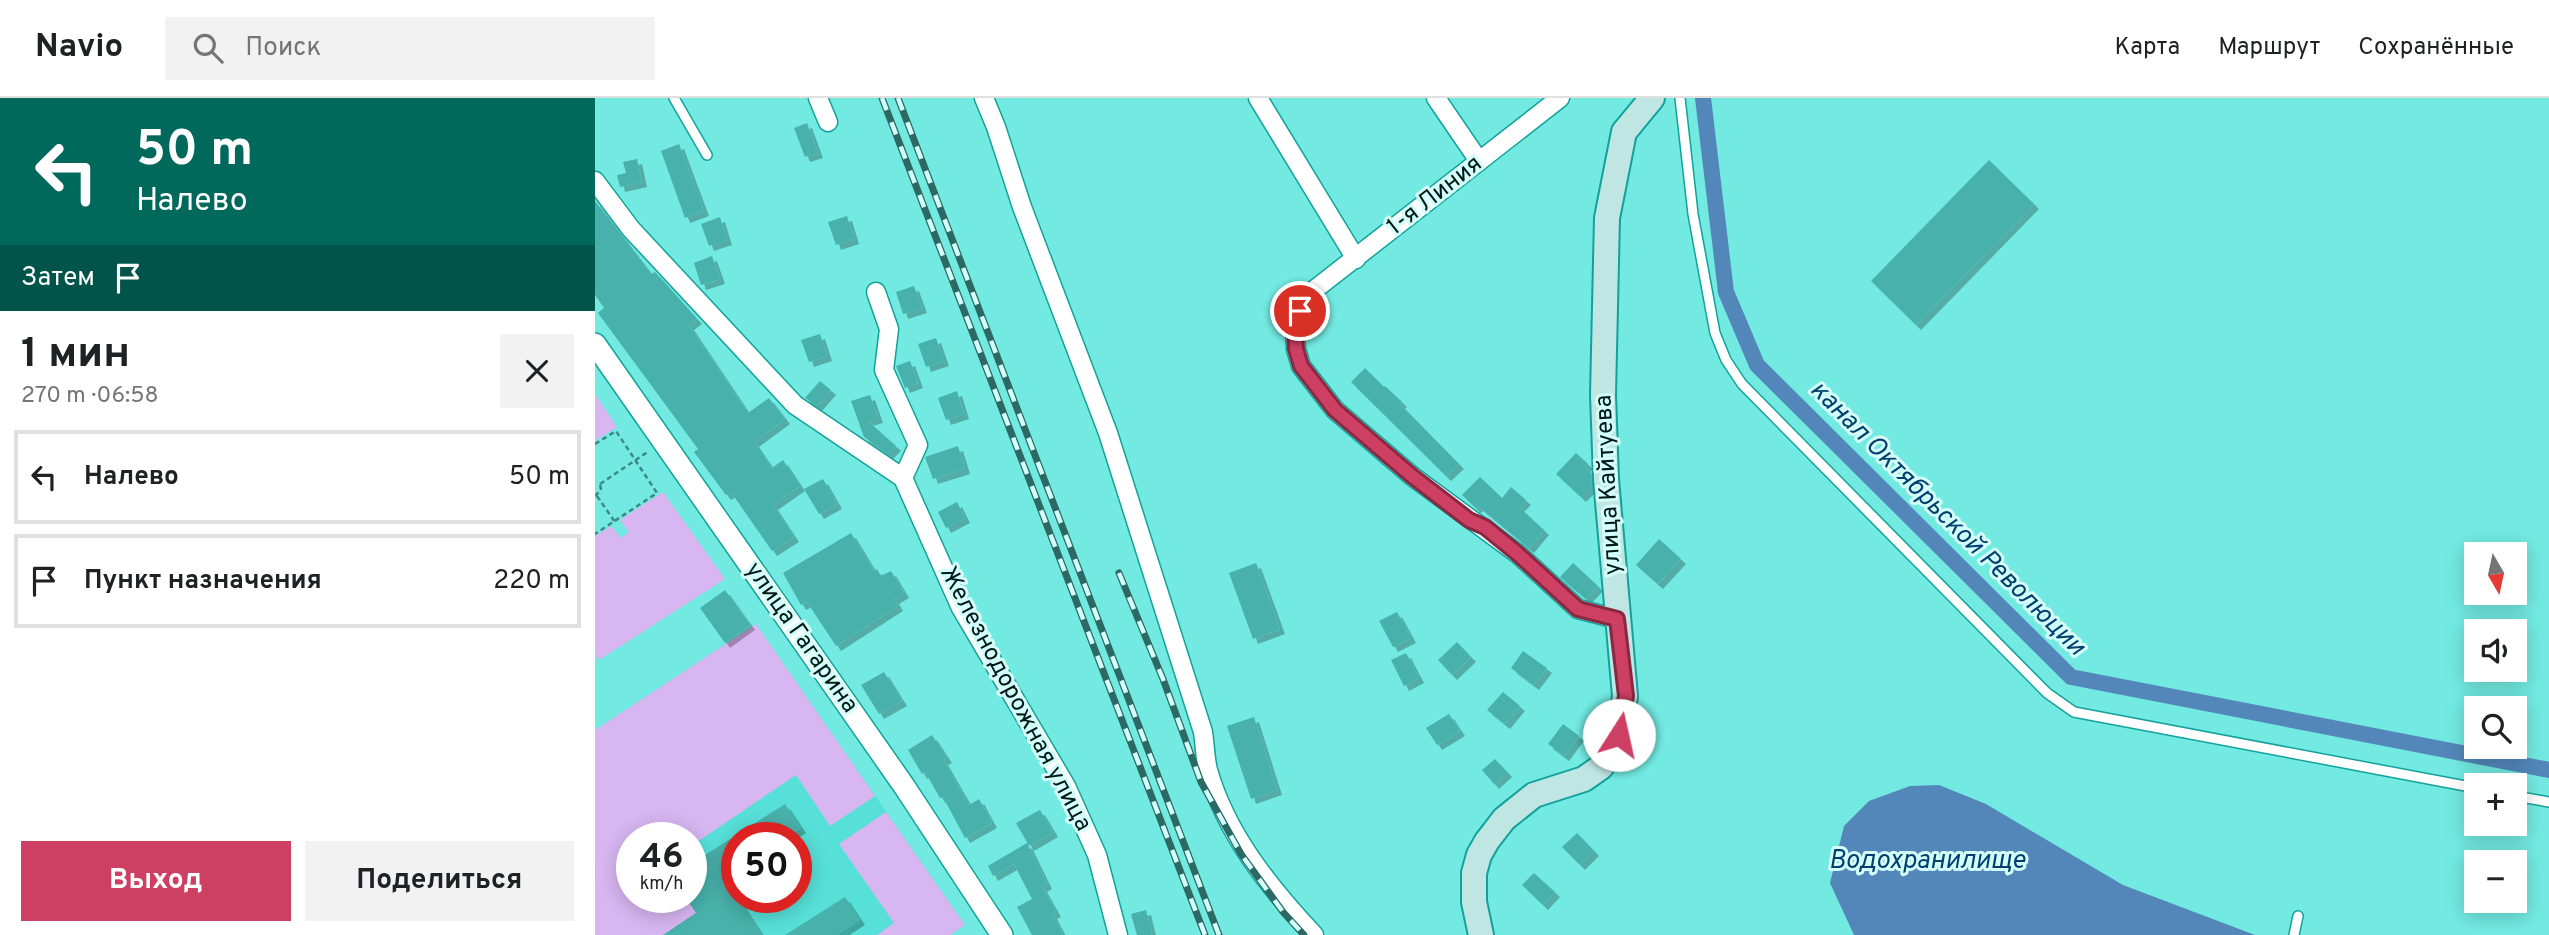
<!DOCTYPE html>
<html lang="ru">
<meta charset="utf-8">
<style>
body{margin:0;font-family:Overpass,sans-serif;background:#f2f2f2;color:#202124;height:100vh;display:flex;flex-direction:column;font-size:26px;white-space:nowrap}
*{box-sizing:border-box;margin:0}
p{font-size:23px;color:#757577}
.icon{flex:none;width:38px;height:38px;fill:none;stroke:currentColor;stroke-width:2;stroke-linecap:round;stroke-linejoin:round}
.map{position:relative;flex:1;overflow:hidden}
.drawer{display:flex;flex-direction:column;background:#fff;width:595px}
.drawer>*{flex:none}
.banner{background:#00695c;color:#fff;overflow:hidden}
.needle{width:46px;rotate:171deg}
.fabs{position:absolute;left:1869px;top:444px;display:grid;gap:14px}
.fabs a{display:grid;place-items:center;width:63px;height:63px;border-radius:0px;background:#fff;box-shadow:0 4px 18px #0003;font-size:35px}
.speed{position:absolute;left:21px;top:724px;display:flex;gap:14px;font-size:35px;font-weight:700;text-align:center}
.speed>*{display:grid;place-content:center;width:91px;height:91px;border-radius:50%;background:#fff;box-shadow:0 4px 18px #0003;line-height:1}
.speed small{font-size:18px;font-weight:400}
.speed .limit{border:10px solid #d22;background:#fff;color:#111}
.pin{position:absolute;display:grid;place-items:center;width:60px;height:60px;color:#fff;margin:-30px;border:4px solid #fff;border-radius:50%;box-shadow:0 2px 7px #0007}
.me{position:absolute;width:77px;margin:-38px;rotate:10deg;stroke-linejoin:round;filter:drop-shadow(0 0 5px #0008)}
.turn{display:flex;align-items:center;gap:24px;height:147px;padding:0 21px;font-size:32px}
.turn .icon{width:91px;height:91px;stroke-width:2.5}
.turn b{display:block;font-size:49px;line-height:60px}
.then{display:flex;align-items:center;height:66px;padding:0 21px;background:#0003;gap:14px;font-size:26px}
.round{display:grid;place-items:center;flex:none;width:74px;height:74px;border-radius:0px;background:#f2f2f2}
.overview{display:flex;align-items:center;justify-content:space-between;height:119px;padding:0 21px}
h1{font-size:42px;font-weight:700;line-height:52px}
.button{display:flex;gap:14px;margin-top:auto;padding:14px 21px}
.button a{flex:1;height:80px;border-radius:0px;background:#ce3f64;color:#fff;font-size:28px;font-weight:700;line-height:80px;text-align:center}
.button a+a{background:#f2f2f2;color:#202124}
ul{padding:0;list-style:none}
li{display:flex;align-items:center;gap:21px;height:94px;margin:0 14px 10px;padding:0 7px;border:4px solid #e0e0e0;border-radius:0px}
li div{flex:1}
li b{display:block;font-size:26px}
li em{font-style:normal}
header{display:flex;align-items:center;gap:42px;box-sizing:border-box;height:98px;padding:0 35px;background:#fff;border-bottom:2px solid #e0e0e0}
header strong{font-size:33px}
nav{display:flex;gap:38px;margin-inline-start:auto;font-size:24px}
.search{width:490px;height:63px;background:#f2f2f2;display:flex;align-items:center;gap:18px;box-sizing:border-box;padding:0 24px;border-radius:0px;color:#757577;font-size:26px}
main{display:flex;flex:1;min-height:0}
.map>svg:first-child{display:block}
.built{fill:#57e0d8;fill-rule:evenodd}
.green{fill:#d7b6f1}
.water{fill:#5387ba}
.lines{fill:none;stroke-linecap:round;stroke-linejoin:round}
.canal{stroke:#5387ba;stroke-width:16}
.building{fill:#48b1ab;filter:url(#shadow)}
.service-casing{stroke:#12a29b;stroke-width:12}
.minor-casing{stroke:#12a29b;stroke-width:21}
.tertiary-casing{stroke:#12a29b;stroke-width:24}
.secondary-casing{stroke:#12a29b;stroke-width:28}
.path{stroke:#3d8984;stroke-width:2.5;stroke-dasharray:5 3.5;stroke-linecap:butt}
.service{stroke:#fff;stroke-width:9}
.minor{stroke:#fff;stroke-width:18}
.tertiary{stroke:#fff;stroke-width:21}
.secondary{stroke:#c0e6e4;stroke-width:24}
.rail-casing{stroke:#2c6964;stroke-width:7}
.rail{stroke:#d3fefa;stroke-width:4.5;stroke-dasharray:13;stroke-linecap:butt}
.route-casing{stroke:#862941;stroke-width:18}
.route{stroke:#ce3f64;stroke-width:12}
.labels{text-anchor:middle;dominant-baseline:central;stroke-width:6;stroke-linejoin:round;paint-order:stroke}
.street-label{font-size:24px;fill:#011a18;stroke:#d3fefa}
.water-label{font-size:26px;font-style:italic;fill:#003f6f;stroke:#d3fefa}
</style>
<header>
<strong>Navio</strong>
<div class="search"><svg class="icon" aria-label="search" viewBox="0 0 24 24"><circle cx="10" cy="10" r="6"/><path d="M15 15l6 6"/></svg>Поиск</div>
<nav><a>Карта</a><a>Маршрут</a><a>Сохранённые</a></nav>
</header>
<main>
<section class="drawer">
<div class="banner">
<div class="turn"><svg class="icon" aria-label="left" viewBox="0 0 24 24"><path d="M17 20v-9H6M10 6l-5 5 5 5"/></svg><div><b>50 m</b>Налево</div></div>
<div class="then">Затем<svg class="icon" aria-label="arrive" viewBox="0 0 24 24"><path d="M6 21V4h12l-3 4 3 4H6"/></svg></div>
</div>
<div class="overview"><div><h1>1 мин</h1><p>270 m · 06:58</p></div><a class="round"><svg class="icon" aria-label="close" viewBox="0 0 24 24"><path d="M6 6l12 12M18 6L6 18"/></svg></a></div>
<ul>
<li><svg class="icon" aria-label="left" viewBox="0 0 24 24"><path d="M17 20v-9H6M10 6l-5 5 5 5"/></svg><div><b>Налево</b></div><em>50 m</em></li>
<li><svg class="icon" aria-label="arrive" viewBox="0 0 24 24"><path d="M6 21V4h12l-3 4 3 4H6"/></svg><div><b>Пункт назначения</b></div><em>220 m</em></li>
</ul>
<div class="button"><a>Выход</a><a>Поделиться</a></div>
</section>
<div class="map">
<svg width="1954" height="837" viewBox="0 0 1954 837">
<defs>
<filter id="shadow"><feDropShadow dx="5" dy="5" stdDeviation="0" flood-color="#0004"/></filter>
</defs>
<rect width="100%" height="100%" fill="#72eae2"/>
<path class="built" d="M 161,526 L 370,827 L 355,837 L 0,837 L 0,632 ZM 37,740 L 96,740 L 96,800 L 37,800 ZM 142,740 L 201,740 L 201,800 L 142,800 Z"/>
<g class="green">
<polygon points="0,296 22,329 0,343"/>
<polygon points="68,394 130,481 4,562 0,556 0,438 16,428 26,440 34,434 25,422"/>
<polygon points="161,526 280,698 235,728 201,677 96,748 96,740 37,740 37,800 91,800 93,803 112,808 68,837 0,837 0,632"/>
<polygon points="291,714 370,827 355,837 282,837 299,825 244,746"/>
</g>
<polygon class="water" points="1344,687 1391,706 1528,787 1660,837 1259,837 1235,785 1249,728 1274,703 1315,688"/>
<g class="lines">
<polyline class="canal" points="1108,0 1131,194 1162,267 1476,579 1954,672"/>
</g>
<g class="building">
<polygon points="212,25 223,55 210,59 199,30"/>
<polygon points="84,46 109,113 90,120 66,53"/>
<polygon points="42,61 47,84 25,89 22,77 31,75 28,64"/>
<polygon points="1394,62 1439,106 1321,227 1276,183"/>
<polygon points="0,103 56,176 60,174 102,221 94,227 153,315 174,300 190,321 159,344 177,370 188,362 205,388 178,407 199,439 177,453 136,394 131,397 99,354 103,351 3,215 9,210 0,197"/>
<polygon points="252,118 259,141 241,147 233,124"/>
<polygon points="125,119 132,142 114,148 106,126"/>
<polygon points="117,158 125,181 106,187 99,165"/>
<polygon points="319,188 327,210 308,216 301,194"/>
<polygon points="225,236 232,258 214,264 206,242"/>
<polygon points="341,240 349,263 331,269 323,246"/>
<polygon points="315,263 323,285 310,290 301,268"/>
<polygon points="770,270 789,289 790,288 807,304 805,306 864,366 851,378 756,284"/>
<polygon points="225,283 236,292 222,308 210,300"/>
<polygon points="362,293 369,316 351,322 343,300"/>
<polygon points="275,297 283,320 273,323 301,348 293,356 269,339 256,303"/>
<polygon points="363,348 370,371 338,381 330,359"/>
<polygon points="981,355 993,366 990,369 996,375 997,388 986,399 961,376"/>
<polygon points="885,379 907,400 916,389 931,402 924,409 949,432 934,450 883,408 881,410 867,397"/>
<polygon points="228,381 242,406 224,416 209,391"/>
<polygon points="362,404 370,420 351,430 343,414"/>
<polygon points="256,435 279,473 282,471 286,478 296,473 309,495 299,501 303,508 241,548 212,504 206,507 188,475"/>
<polygon points="1064,441 1086,461 1063,486 1041,467"/>
<polygon points="661,465 685,531 658,541 634,475"/>
<polygon points="978,465 1003,488 991,501 965,479"/>
<polygon points="130,492 155,527 130,545 105,510"/>
<polygon points="802,514 816,540 798,549 784,523"/>
<polygon points="862,544 876,559 857,577 843,562"/>
<polygon points="928,553 952,570 939,587 916,570"/>
<polygon points="811,555 824,580 809,588 796,562"/>
<polygon points="289,574 307,603 284,616 266,587"/>
<polygon points="908,594 925,608 910,626 892,612"/>
<polygon points="854,616 865,633 842,647 831,630"/>
<polygon points="659,619 682,692 656,701 632,628"/>
<polygon points="968,626 984,638 969,658 953,646"/>
<polygon points="337,637 352,660 348,662 374,707 384,701 397,725 370,740 348,699 345,700 330,674 327,676 313,652"/>
<polygon points="900,661 912,674 899,686 887,672"/>
<polygon points="190,706 206,730 190,740 142,740 142,772 129,780 167,837 68,837 101,815 91,800 96,800 96,766"/>
<polygon points="445,712 458,734 434,748 421,725"/>
<polygon points="982,735 999,753 985,767 967,749"/>
<polygon points="432,745 452,786 447,789 461,814 457,816 468,837 437,837 422,809 437,801 419,766 398,778 393,768"/>
<polygon points="939,775 960,794 948,807 927,787"/>
<polygon points="250,799 265,822 242,837 190,837"/>
<polygon points="551,812 557,837 542,837 536,816"/>
</g>
<g class="lines">
<g class="service-casing">
<g id="service">
<polyline points="79,0 112,57"/>
<polyline points="1085,0 1098,116 1120,235 1131,262 1147,286 1452,595 1479,614 1881,690"/>
<polyline points="1920,698 1954,704"/>
<polyline points="1699,837 1703,818"/>
</g>
</g>
<g class="minor-casing">
<g id="minor">
<polyline points="223,0 233,24"/>
<path d="M 389,0 L 401,29 L 427,109 L 513,335 L 608,634 C 610,647 610,660 613,672 C 631,736 675,790 719,837"/>
<polyline points="663,0 761,161"/>
<polyline points="841,0 884,63"/>
<polyline points="965,0 714,196 705,213 700,234 701,251 706,268 740,312 817,378 923,456 983,511 1022,521"/>
<polyline points="0,83 36,131 200,307 308,380 366,510 471,688 502,757 523,837"/>
<polyline points="281,194 294,231 289,272 323,347 308,380"/>
</g>
</g>
<g class="tertiary-casing">
<polyline id="tertiary" points="0,246 309,688 407,837"/>
</g>
<g class="secondary-casing">
<polyline id="secondary" points="886,837 879,804 879,775 884,757 892,743 909,721 939,697 989,681 1006,669 1024,637 1030,598 1011,381 1008,297 1012,120 1029,34 1057,0"/>
</g>
<g class="path">
<polyline points="0,346 21,333 62,395 0,436"/>
<polyline points="5,386 54,353"/>
<polyline points="0,398 6,392 5,386"/>
<polyline points="2,398 20,424"/>
</g>
<use href="#service" class="service"/>
<use href="#minor" class="minor"/>
<use href="#tertiary" class="tertiary"/>
<use href="#secondary" class="secondary"/>
<g class="rail-casing">
<g id="rail">
<polyline points="287,0 610,837"/>
<polyline points="303,0 624,837"/>
<polyline points="524,475 568,581 606,684 646,756 688,814 709,837"/>
</g>
</g>
<use href="#rail" class="rail"/>
</g>
<g class="lines">
<g class="route-casing">
<polyline id="route" points="705,213 700,234 701,251 706,268 740,312 817,378 874,422 890,429 923,456 983,511 1022,521 1031,598 1024,637"/>
</g>
<use href="#route" class="route"/>
</g>
<g class="labels">
<g class="street-label">
<text transform="translate(840 98) rotate(-38)">1-я Линия</text>
<text transform="translate(1014 387) rotate(-93)">улица Кайтуева</text>
<text transform="translate(206 540) rotate(55)">улица Гагарина</text>
<text transform="translate(420 601) rotate(62)">Железнодорожная улица</text>
</g>
<g class="water-label">
<text transform="translate(1352 421) rotate(45)">канал Октябрьской Революции</text>
<text x="1332" y="763">Водохранилище</text>
</g>
</g>
</svg>
<div class="fabs">
<a><svg class="needle" viewBox="-14 -14 28 28"><path d="M0-13l5 13h-10z" fill="#e53935"/><path d="M0 13l5-13h-10z" fill="#757577"/></svg></a>
<a><svg class="icon" aria-label="sound" viewBox="0 0 24 24"><path d="M4 9h4l5-4v14l-5-4H4zM17 9q2 3 0 6"/></svg></a>
<a><svg class="icon" aria-label="search" viewBox="0 0 24 24"><circle cx="10" cy="10" r="6"/><path d="M15 15l6 6"/></svg></a>
<a>+</a>
<a>−</a>
</div>
<div class="speed"><div>46<small>km/h</small></div><div class="limit">50</div></div>
<div class="pin" style="left:705px;top:213px;background:#d93025"><svg class="icon" aria-label="arrive" viewBox="0 0 24 24"><path d="M6 21V4h12l-3 4 3 4H6"/></svg></div>
<svg class="me" style="left:1024px;top:637px" viewBox="-20 -20 40 40"><circle r="19" fill="#fff"/><path d="M0-13L10 11 0 6-10 11z" fill="#ce3f64"/></svg>
</div>
</main>
